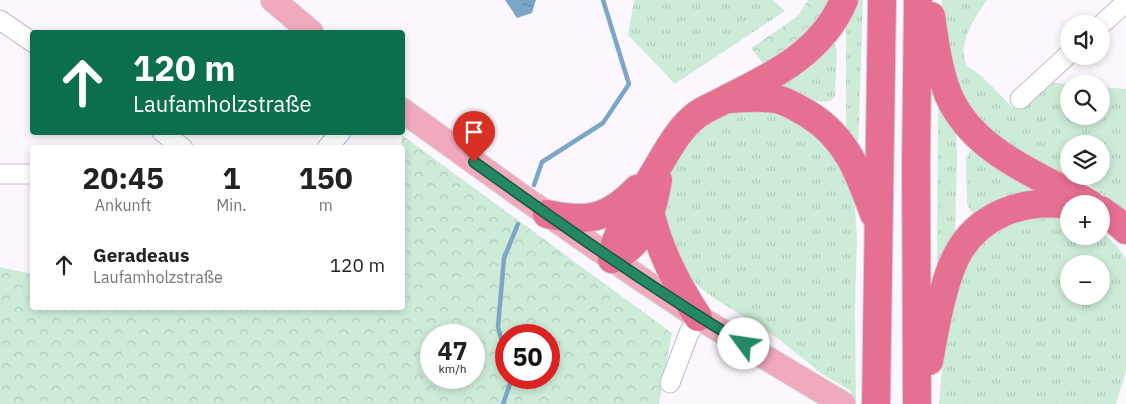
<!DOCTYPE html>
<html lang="de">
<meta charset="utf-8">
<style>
body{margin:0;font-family:"IBM Plex Sans",sans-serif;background:#f2f2f2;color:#222;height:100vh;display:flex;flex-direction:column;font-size:19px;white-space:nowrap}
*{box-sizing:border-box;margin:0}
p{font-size:16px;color:#767676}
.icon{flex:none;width:28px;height:28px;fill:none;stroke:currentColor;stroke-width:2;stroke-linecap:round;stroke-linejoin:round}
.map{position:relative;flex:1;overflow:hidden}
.drawer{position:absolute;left:30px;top:145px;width:375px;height:165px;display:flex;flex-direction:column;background:#fff;border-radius:5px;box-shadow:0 2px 8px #0003}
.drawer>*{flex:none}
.hud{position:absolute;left:30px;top:30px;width:375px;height:105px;border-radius:5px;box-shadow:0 2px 8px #0003;background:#0b6e4f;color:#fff;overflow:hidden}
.buttons{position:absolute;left:1060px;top:15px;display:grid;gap:10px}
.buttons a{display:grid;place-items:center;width:50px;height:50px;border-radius:50%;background:#fff;box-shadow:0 2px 8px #0003;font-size:25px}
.speed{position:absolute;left:420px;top:324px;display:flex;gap:10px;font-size:25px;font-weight:700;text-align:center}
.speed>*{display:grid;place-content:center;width:65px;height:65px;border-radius:50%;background:#fff;box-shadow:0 2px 8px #0003;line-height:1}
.speed small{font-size:12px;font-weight:400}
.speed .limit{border:8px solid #d22;background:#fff;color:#111}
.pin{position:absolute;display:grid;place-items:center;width:42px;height:42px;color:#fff;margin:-51px -21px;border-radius:50% 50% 50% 0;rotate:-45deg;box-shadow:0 0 5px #0007}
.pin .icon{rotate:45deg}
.me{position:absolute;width:55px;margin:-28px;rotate:301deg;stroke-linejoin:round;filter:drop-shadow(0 0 4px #0008)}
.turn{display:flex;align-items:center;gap:18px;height:105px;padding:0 20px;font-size:22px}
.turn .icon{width:65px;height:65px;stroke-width:2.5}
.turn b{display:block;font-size:35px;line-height:42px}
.eta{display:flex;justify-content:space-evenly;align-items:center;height:85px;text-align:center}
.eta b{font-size:30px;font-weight:800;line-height:35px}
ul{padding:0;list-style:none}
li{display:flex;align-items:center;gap:15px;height:70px;padding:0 20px}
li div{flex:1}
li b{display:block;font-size:19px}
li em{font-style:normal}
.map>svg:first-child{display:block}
.grass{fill:url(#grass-tufts);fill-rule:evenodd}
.forest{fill:url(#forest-crowns);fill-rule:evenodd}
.water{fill:url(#water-ripples)}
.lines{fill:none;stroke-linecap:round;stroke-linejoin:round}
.stream{stroke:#7ca6c6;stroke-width:4.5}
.minor-casing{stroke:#c5b9ca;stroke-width:21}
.major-casing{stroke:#d5d4d5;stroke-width:26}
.highway-casing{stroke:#d5d4d5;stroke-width:30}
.minor{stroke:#fff;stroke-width:19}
.major{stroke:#f0a9bd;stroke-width:24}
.highway{stroke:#e67091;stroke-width:28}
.route-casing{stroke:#175840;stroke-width:12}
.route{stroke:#238863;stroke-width:9}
</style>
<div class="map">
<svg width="1126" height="404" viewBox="0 0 1126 404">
<defs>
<pattern id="grass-tufts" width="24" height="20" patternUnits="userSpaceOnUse" patternTransform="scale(1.25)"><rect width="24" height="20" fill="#cdecd8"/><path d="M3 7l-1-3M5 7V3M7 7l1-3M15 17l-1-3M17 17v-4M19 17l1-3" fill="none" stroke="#b1cbbb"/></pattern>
<pattern id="forest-crowns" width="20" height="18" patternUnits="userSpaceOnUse" patternTransform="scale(1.25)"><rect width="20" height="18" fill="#cdecd8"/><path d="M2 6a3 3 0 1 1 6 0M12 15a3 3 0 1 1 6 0" fill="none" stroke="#b1cbbb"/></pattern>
<pattern id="water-ripples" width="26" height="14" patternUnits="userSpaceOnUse" patternTransform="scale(1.25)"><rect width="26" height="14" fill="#7ca6c6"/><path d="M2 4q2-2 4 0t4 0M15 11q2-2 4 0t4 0" fill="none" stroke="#6788a2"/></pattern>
</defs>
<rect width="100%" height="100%" fill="#fcf7fe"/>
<g class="grass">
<polygon points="634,0 773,0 785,11 675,84 628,35"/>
<polygon points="851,0 863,0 858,152 846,130 846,15"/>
<path d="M 942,0 L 987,0 C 976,16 956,45 967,65 C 970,69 975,71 979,74 C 991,84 1002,97 1013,108 L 1045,82 L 1069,84 L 1069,116 L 1101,116 L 1101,87 L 1126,89 L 1126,212 L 1084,181 L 1073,176 L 1101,176 L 1101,144 L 1069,144 L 1069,174 L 1064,172 L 1061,174 L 1041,166 L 968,115 L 943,42 Z"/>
<path d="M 833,41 L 837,50 L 835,95 C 834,98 834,99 830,101 C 816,104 777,92 762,87 Z"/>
<polygon points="940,104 956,132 957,156 955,237 940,265 937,265 938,106"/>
<polygon points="766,107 827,137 854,194 857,237 855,308 856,404 851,404 851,391 822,374 780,340 758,325 718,301 699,287 682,267 663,213 669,173 675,161 697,132 714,120 734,112"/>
<polygon points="975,148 1046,191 975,216 967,205 966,159 969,152"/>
<path d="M 1018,216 L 1069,217 L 1069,236 L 1101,236 L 1101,231 L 1117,246 L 1126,259 L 1126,371 L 1116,404 L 939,404 L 943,357 L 953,294 L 976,243 ZM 1069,264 L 1101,264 L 1101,296 L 1069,296 Z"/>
</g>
<g class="forest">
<polygon points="808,0 837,0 828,17 766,68 751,48 798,16"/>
<path d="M 402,135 L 672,333 L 659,404 L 0,404 L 0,267 L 32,274 L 32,308 L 402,308 L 402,148 L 401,147 ZM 431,335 L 474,335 L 474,378 L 431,378 ZM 506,335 L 549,335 L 549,378 L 506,378 Z"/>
</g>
<polygon class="water" points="505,0 536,0 532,13 517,18"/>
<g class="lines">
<g class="stream">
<polyline points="534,185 542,162 603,123 629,84 603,0"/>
<polyline points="506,356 498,327 504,258 518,224"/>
<polyline points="503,404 512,378"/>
</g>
<g class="minor-casing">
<g id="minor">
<polyline points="0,20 32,42"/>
<polyline points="1101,25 1126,2"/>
<polyline points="1020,99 1069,54"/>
<polyline points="162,132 183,148"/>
<polyline points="327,148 341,132"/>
<polyline points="0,174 32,174"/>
<polyline points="670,383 689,333 698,317"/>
</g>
</g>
<g class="major-casing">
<g id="major">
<polyline points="273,0 311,32"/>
<polyline points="402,110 520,195 638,277 698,317 843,404"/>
</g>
</g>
<g class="highway-casing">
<g id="highway">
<path d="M 931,16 C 935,42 938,69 948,94 C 972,152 1039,175 1090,204"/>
<path d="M 730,99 C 747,98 764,96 780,100 C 790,103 799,109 808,114 C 847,138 859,173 874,214"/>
<polyline points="1101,210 1116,221 1126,230"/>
<path d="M 547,214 C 587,223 608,219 637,189"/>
<path d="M 651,215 C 660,252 677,285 698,317"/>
<path d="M 612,259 C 613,250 615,242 619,234 C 627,214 640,196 651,178 C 665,156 677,129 698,114 C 708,107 718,104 728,98 C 775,75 823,51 844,0"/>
<path d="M 612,259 C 645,243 652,214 658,180"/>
<path d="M 929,361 C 935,330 942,285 956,257 C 977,215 1023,198 1069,205"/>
<polyline points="876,404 882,0"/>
<polyline points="917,404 916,163 918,0"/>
</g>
</g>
<use href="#minor" class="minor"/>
<use href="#major" class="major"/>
<use href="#highway" class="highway"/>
</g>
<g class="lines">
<g class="route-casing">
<path id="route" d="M 474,162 C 562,225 651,288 744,344"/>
</g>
<use href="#route" class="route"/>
</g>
</svg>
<div class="buttons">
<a><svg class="icon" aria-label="sound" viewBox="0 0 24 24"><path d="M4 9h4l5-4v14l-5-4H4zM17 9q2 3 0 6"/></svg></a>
<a><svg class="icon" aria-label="search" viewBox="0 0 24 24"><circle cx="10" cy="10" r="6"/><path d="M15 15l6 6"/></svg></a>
<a><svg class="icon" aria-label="layers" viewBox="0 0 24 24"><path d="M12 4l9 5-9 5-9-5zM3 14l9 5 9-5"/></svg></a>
<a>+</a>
<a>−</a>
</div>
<div class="speed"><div>47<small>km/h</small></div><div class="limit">50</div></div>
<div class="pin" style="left:474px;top:162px;background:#d93025"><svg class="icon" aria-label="arrive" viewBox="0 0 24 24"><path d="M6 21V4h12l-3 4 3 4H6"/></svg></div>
<svg class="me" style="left:744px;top:344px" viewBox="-20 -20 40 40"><circle r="19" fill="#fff"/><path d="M0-13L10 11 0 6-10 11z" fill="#238863"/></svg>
<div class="hud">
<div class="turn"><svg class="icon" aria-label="ahead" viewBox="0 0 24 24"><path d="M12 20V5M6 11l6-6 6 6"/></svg><div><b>120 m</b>Laufamholzstraße</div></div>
</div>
<section class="drawer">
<div class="eta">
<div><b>20:45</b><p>Ankunft</p></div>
<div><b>1</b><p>Min.</p></div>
<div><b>150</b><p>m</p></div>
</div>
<ul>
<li><svg class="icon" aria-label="ahead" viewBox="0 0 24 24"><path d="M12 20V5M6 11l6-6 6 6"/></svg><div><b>Geradeaus</b><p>Laufamholzstraße</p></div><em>120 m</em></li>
</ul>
</section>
</div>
